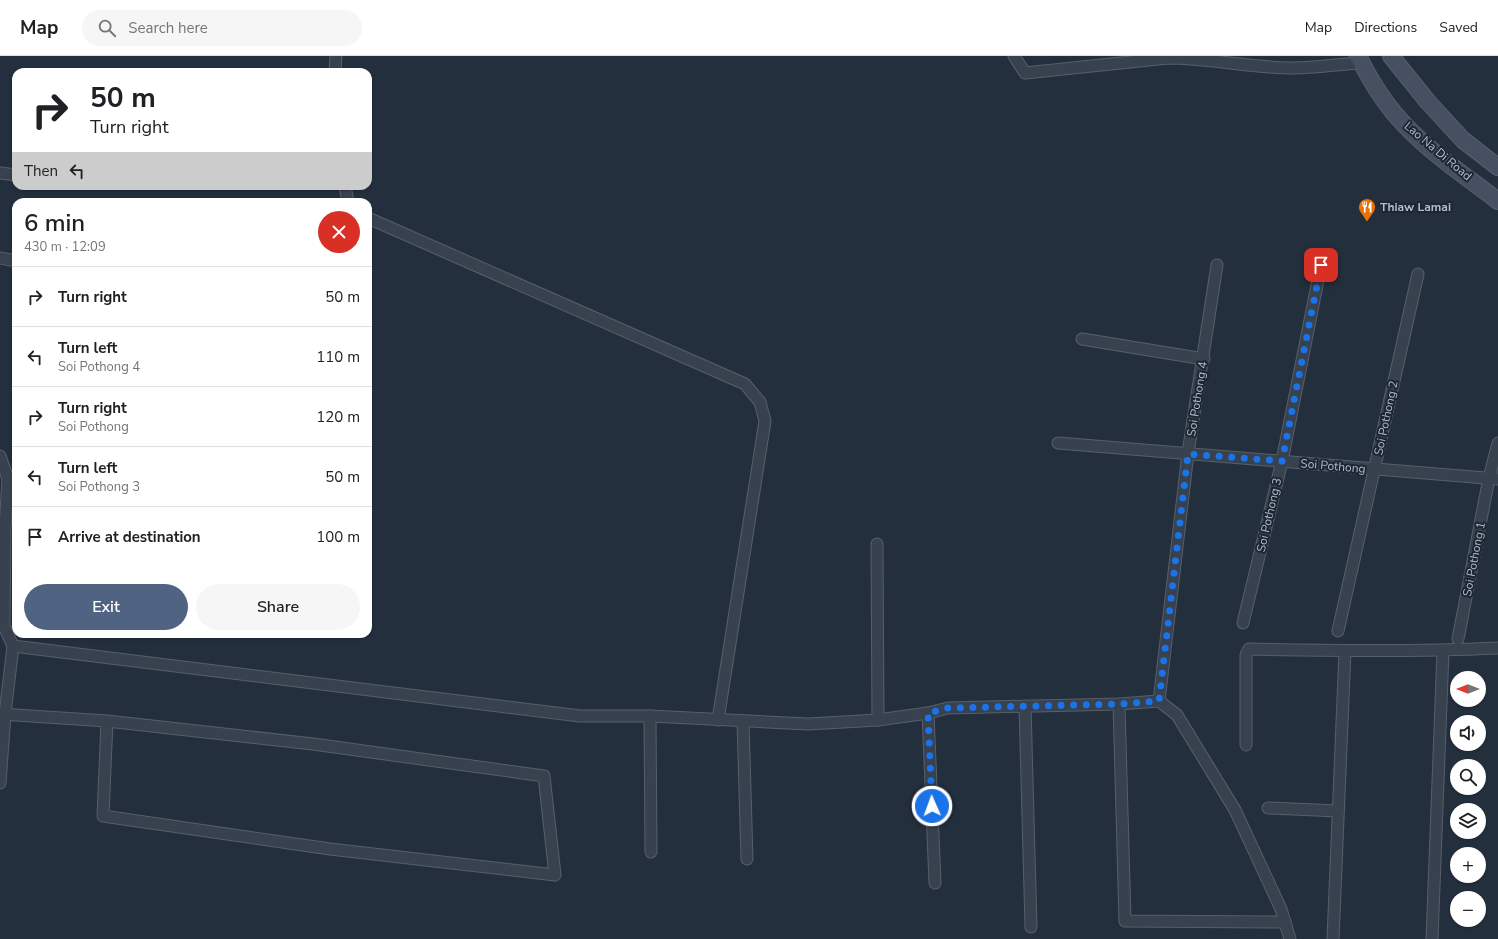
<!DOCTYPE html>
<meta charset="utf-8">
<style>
body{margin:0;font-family:"Nunito Sans",sans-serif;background:#f6f6f6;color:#202124;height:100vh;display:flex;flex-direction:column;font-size:15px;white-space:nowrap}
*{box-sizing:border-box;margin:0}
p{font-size:13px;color:#757577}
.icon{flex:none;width:22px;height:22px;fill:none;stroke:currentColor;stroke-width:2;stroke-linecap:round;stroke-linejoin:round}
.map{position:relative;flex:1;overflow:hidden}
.drawer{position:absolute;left:12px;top:142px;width:360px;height:440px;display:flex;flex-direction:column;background:#fff;border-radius:12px;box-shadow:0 1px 3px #0004}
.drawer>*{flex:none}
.banner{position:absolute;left:12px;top:12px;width:360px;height:122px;border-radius:12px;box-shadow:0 1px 3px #0004;background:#fff;color:#202124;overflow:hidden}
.needle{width:26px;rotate:270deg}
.tools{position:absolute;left:1450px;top:615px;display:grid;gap:8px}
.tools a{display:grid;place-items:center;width:36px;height:36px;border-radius:50%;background:#fff;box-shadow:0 1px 3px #0004;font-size:20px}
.pin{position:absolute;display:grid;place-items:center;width:34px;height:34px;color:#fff;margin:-17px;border-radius:8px;box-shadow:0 2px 6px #0006}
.me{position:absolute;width:44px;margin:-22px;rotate:358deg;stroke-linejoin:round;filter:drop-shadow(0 0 3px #0008)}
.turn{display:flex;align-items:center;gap:14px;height:84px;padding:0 12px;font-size:18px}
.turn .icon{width:52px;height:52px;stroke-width:2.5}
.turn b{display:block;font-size:28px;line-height:34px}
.then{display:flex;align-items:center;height:38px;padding:0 12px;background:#0003;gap:8px;font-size:15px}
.round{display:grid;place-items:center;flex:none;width:42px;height:42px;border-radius:21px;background:#f6f6f6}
.summary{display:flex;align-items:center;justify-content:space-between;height:68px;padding:0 12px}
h1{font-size:24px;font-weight:600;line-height:30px}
.cta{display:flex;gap:8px;margin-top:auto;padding:8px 12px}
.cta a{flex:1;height:46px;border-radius:24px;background:#506383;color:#fff;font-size:16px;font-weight:600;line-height:46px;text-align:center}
.cta a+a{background:#f6f6f6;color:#202124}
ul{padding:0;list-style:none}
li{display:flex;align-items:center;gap:12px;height:60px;padding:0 12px;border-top:1px solid #e0e0e0}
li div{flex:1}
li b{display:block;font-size:15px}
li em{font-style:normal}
header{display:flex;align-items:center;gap:24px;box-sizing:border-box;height:56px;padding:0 20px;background:#fff;border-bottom:1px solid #e0e0e0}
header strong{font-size:19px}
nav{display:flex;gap:22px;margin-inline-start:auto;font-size:14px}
.search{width:280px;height:36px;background:#f6f6f6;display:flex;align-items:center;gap:10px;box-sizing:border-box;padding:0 14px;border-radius:22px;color:#757577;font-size:15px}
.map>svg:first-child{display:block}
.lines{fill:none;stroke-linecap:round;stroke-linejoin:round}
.street-casing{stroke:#565f6c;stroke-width:13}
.secondary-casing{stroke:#565f6c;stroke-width:18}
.street{stroke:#38414e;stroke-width:11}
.secondary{stroke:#465061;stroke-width:16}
.route{stroke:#1a73e8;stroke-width:7;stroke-dasharray:0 12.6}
.labels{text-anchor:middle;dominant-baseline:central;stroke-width:4;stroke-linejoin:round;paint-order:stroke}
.street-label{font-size:12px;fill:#b4bcc9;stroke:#1d2633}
.poi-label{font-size:12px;font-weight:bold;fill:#b4bcc9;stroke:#1d2633;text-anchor:start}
</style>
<header>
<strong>Map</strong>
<div class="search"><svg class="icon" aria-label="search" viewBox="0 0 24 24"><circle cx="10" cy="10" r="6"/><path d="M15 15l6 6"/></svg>Search here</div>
<nav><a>Map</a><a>Directions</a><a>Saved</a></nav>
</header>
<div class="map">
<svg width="1498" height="883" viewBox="0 0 1498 883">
<rect width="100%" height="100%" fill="#242f3e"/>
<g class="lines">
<g class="street-casing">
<g id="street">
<path d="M 1014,0 L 1025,17 L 1168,2 C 1210,2 1251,12 1293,12 C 1316,12 1339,8 1361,7"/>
<polyline points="335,16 336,0"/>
<polyline points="0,117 16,119"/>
<polyline points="345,130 348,146"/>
<polyline points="368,162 745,328 760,346 765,365 718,664"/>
<polyline points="0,202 16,205"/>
<polyline points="1082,283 1204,303"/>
<polyline points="1058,387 1498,423"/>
<polyline points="0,400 8,423 16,424"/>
<polyline points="877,488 878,664"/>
<polyline points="1243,567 1282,405 1321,209"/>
<polyline points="1338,575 1418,218"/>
<polyline points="1458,583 1489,422 1498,387"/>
<polyline points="13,590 580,660 650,660 808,668 878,664 928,657 948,652 1119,648 1159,645 1177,659 1235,754 1281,853 1290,883"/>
<polyline points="1159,645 1188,397 1217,209"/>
<polyline points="1119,648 1125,865 1285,866"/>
<polyline points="1025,650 1031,871"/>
<polyline points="928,657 935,827"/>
<polyline points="0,658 107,665 313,688 544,720 555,819 330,793 103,760 107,665"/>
<polyline points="650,660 651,796"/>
<polyline points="743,665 747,803"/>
<path d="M 1246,689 L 1246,599 L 1249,593 C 1332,595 1415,596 1498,592"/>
<polyline points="0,727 5,658 13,590 4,570 5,473 8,423"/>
<polyline points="1268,752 1338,755"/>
<polyline points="1333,883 1345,595"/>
<polyline points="1432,883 1443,595"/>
</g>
</g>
<g class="secondary-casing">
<g id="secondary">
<path d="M 1358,0 C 1368,20 1380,40 1394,57 C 1423,92 1463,118 1498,145"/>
<polyline points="1391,0 1428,46 1463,84 1498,111"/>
</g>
</g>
<use href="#street" class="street"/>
<use href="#secondary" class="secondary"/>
</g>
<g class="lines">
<polyline class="route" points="932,750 928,657 948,652 1120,648 1159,645 1188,398 1282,405 1321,209"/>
</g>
<defs>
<g id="restaurant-pin" transform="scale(0.9)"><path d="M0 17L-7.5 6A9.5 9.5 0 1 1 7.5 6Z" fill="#e8710a" stroke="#1d2633"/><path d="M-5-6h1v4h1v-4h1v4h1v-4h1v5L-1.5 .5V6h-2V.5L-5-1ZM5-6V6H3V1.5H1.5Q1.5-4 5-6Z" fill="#fff"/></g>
</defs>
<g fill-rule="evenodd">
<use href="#restaurant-pin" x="1367" y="151"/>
</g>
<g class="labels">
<g class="street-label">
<text transform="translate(1438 95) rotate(40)">Lao Na Di Road</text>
<text transform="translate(1197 343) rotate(-81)">Soi Pothong 4</text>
<text transform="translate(1386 362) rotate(-78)">Soi Pothong 2</text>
<text transform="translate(1333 410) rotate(5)">Soi Pothong</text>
<text transform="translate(1269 459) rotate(-77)">Soi Pothong 3</text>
<text transform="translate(1474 503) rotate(-79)">Soi Pothong 1</text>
</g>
<g class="poi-label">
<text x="1380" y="151">Thiaw Lamai</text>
</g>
</g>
</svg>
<div class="tools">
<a><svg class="needle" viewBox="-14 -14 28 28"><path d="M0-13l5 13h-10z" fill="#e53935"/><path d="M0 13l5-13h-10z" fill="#757577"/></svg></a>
<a><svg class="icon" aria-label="sound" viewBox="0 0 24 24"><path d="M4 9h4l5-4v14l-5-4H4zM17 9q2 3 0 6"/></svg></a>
<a><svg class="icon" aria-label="search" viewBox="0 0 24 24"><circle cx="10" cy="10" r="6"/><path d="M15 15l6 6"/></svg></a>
<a><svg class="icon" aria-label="layers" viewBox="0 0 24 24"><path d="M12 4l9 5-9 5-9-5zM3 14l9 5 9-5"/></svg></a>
<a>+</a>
<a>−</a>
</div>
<div class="pin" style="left:1321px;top:209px;background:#d93025"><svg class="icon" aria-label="arrive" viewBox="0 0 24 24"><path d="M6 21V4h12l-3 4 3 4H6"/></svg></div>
<svg class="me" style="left:932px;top:750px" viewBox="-20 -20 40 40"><circle r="17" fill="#1a73e8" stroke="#fff" stroke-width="3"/><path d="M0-11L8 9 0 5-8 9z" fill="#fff"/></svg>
<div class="banner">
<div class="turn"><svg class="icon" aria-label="right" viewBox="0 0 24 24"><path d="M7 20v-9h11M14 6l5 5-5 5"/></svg><div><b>50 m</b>Turn right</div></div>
<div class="then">Then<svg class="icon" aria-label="left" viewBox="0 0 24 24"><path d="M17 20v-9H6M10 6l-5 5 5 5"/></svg></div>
</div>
<section class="drawer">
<div class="summary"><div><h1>6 min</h1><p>430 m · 12:09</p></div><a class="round" style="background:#d93025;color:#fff"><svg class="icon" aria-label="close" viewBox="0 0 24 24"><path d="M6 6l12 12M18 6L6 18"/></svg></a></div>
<ul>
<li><svg class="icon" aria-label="right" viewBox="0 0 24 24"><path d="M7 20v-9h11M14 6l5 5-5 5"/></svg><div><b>Turn right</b></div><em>50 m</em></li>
<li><svg class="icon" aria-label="left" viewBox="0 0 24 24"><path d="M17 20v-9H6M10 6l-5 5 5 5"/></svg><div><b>Turn left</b><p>Soi Pothong 4</p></div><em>110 m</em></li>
<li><svg class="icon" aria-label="right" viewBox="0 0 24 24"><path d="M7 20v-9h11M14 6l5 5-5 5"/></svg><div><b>Turn right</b><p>Soi Pothong</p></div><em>120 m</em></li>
<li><svg class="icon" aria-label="left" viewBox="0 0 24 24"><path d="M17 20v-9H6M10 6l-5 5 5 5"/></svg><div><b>Turn left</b><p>Soi Pothong 3</p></div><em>50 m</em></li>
<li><svg class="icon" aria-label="arrive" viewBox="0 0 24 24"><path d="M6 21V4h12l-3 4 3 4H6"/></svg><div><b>Arrive at destination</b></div><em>100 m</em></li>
</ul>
<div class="cta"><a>Exit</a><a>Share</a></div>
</section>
</div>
